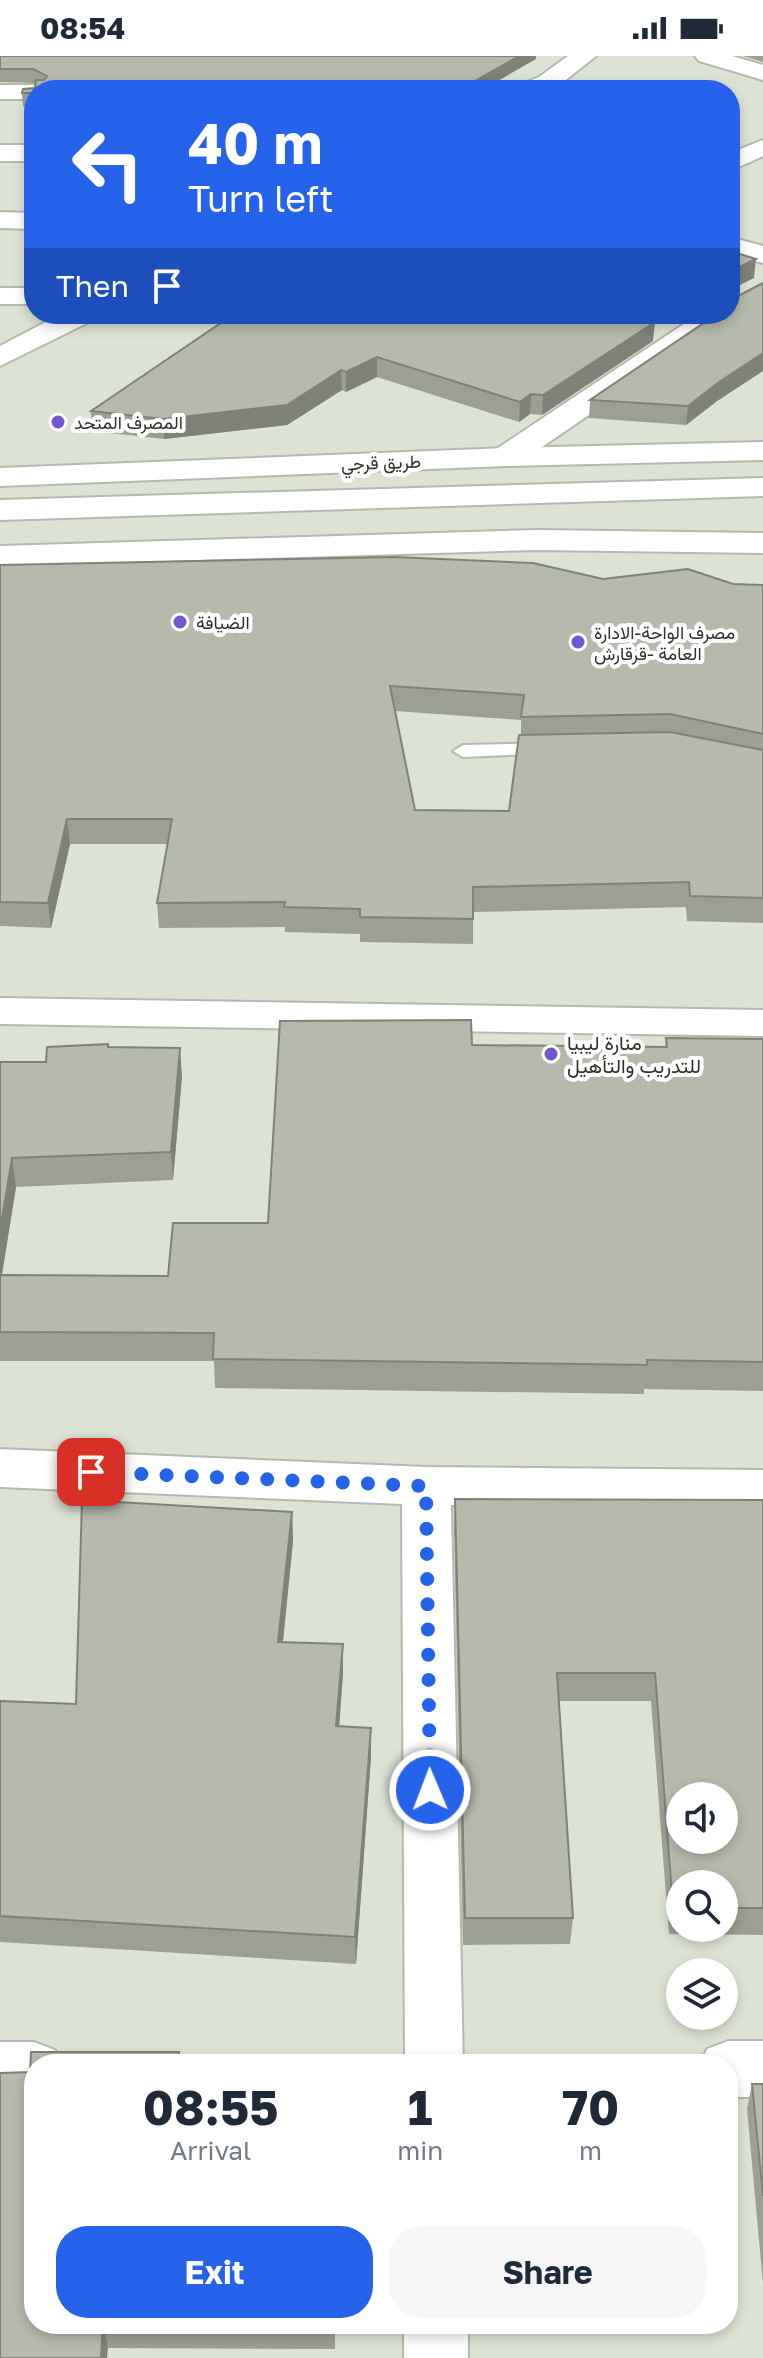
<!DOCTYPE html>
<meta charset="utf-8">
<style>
body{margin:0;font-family:"Golos Text",Vazirmatn,sans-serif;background:#f6f6f7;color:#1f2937;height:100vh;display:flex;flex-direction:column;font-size:30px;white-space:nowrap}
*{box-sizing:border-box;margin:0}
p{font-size:26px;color:#747a83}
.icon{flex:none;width:44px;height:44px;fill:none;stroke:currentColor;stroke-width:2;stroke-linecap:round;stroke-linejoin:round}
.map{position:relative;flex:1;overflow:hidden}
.side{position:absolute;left:24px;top:1998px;width:714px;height:280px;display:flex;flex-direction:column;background:#fff;border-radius:32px;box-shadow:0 4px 12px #0003}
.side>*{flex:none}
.guide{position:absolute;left:24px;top:24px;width:716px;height:244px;border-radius:32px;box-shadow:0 4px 12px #0003;background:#2563eb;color:#fff;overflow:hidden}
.fabs{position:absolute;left:666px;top:1726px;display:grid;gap:16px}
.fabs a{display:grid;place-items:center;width:72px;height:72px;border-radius:50%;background:#fff;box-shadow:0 4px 12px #0003;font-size:40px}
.pin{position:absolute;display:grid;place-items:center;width:68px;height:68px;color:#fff;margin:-34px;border-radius:16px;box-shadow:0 4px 12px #0006}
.me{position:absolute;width:88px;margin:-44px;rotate:359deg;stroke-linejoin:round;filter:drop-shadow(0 0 6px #0008)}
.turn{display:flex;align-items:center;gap:28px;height:168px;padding:0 32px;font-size:36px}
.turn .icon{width:104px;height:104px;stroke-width:2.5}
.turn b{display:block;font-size:56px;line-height:68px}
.then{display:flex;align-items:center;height:76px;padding:0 32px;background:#0003;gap:16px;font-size:30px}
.eta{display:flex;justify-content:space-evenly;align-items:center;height:136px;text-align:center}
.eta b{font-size:48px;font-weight:700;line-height:56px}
.button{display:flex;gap:16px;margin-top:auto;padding:16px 32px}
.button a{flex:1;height:92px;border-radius:32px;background:#2563eb;color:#fff;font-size:32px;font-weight:700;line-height:92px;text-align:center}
.button a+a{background:#f6f6f7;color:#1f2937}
.status{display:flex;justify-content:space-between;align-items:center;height:56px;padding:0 40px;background:#fff;direction:ltr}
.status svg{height:22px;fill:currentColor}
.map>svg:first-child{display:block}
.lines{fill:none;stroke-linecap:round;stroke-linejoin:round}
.lane-casing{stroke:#b4b9ab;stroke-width:4}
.street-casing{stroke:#b4b9ab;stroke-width:4}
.highway-casing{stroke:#b4b9ab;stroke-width:4}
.lane{fill:#fff;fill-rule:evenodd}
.street{fill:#fff;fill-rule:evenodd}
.highway{fill:#fff;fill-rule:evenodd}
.wall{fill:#9ca094;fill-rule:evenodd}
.shaded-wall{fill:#7f8278}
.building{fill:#b5baac;stroke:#7f8278;stroke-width:2;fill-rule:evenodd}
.route{stroke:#2563eb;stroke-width:14;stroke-dasharray:0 25.2}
.poi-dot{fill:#7156cf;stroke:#fff;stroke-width:3}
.labels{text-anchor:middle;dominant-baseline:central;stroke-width:8;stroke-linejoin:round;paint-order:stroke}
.far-poi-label{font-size:18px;fill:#2f312b;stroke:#fff;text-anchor:start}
.far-street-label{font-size:18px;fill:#2f312b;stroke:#fff}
.poi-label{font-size:20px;fill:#2f312b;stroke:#fff;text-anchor:start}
</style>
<div class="status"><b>08:54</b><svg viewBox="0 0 49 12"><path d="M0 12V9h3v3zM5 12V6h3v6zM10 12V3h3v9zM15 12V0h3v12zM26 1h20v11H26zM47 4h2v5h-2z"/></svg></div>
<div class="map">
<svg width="763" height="2302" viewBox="0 0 763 2302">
<rect width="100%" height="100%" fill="#dde3d4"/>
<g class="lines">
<g class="lane-casing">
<polygon id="lane" points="550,687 557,689 560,693 557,697 463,701 453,695 463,689"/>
</g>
<g class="street-casing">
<g id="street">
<polygon points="568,0 596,0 557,31 516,34 519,29 539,21"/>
<polygon points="695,0 732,0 763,9 763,24 699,5"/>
<polygon points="0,29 34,29 45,34 34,34 34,43 0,43"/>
<polygon points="763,84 763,100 730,115 730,97"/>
<rect x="0" y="89" width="34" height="16"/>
<polygon points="0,156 34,157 34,173 0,172"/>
<polygon points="730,181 763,190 763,207 730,198"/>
<rect x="0" y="232" width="34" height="16"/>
<polygon points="730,255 732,258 728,264 517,408 506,410 495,408 491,401 495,394 699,258 730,258"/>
<polygon points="61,258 97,258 93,264 0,310 0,290"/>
<polygon points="536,474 763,477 763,497 536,494 0,510 0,490"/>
<polygon points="0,942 763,954 763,980 0,968"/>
<polygon points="0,1393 426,1411 763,1414 763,1452 451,1449 463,2008 405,2008 402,1448 0,1431"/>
<polygon points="728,1985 763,1985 763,2041 728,2041 728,2008 701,2008 707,1993"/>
<polygon points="0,1986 34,1986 55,1994 61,2008 34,2008 34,2042 0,2042"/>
<rect x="404" y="2268" width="64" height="34"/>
</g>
</g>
<g class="highway-casing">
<g id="highway">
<polygon points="763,386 763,404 506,410 0,430 0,412 506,392"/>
<polygon points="763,422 763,440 0,464 0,444"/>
</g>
</g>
<use href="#lane" class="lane"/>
<use href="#street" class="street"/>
<use href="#highway" class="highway"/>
</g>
<g class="wall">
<polygon points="0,0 536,3 34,34 34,50 23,50 22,37 35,32 35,27 0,26"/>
<polygon points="743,0 763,0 763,6"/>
<polygon points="763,227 763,315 717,345 686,369 589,362 590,344"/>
<polygon points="234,258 653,285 542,359 530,358 519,366 377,321 346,336 342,334 287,369 164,383 92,375 91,355"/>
<polygon points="648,258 694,258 679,268"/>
<path d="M 0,509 L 603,523 L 763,529 L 763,867 L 687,865 L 686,851 L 473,856 L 473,888 L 360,886 L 360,878 L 285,876 L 285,871 L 159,872 L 157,847 L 168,788 L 70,788 L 51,872 L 0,870 ZM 395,655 L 521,664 L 521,679 L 509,755 L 415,754 Z"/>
<polygon points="666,982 763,983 763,1335 644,1333 644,1338 215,1332 214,1305 0,1305 0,1006 46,1006 108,991 182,1020 173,1124 16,1131 2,1219 168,1220 268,1167 472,989 665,991"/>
<path d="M 455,1443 L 763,1444 L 763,1879 L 669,1878 L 651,1645 L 559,1645 L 573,1862 L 570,1888 L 463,1889 L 454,1472 ZM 680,1828 L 724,1828 L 724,1872 L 680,1872 Z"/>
<polygon points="292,1456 293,1485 283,1586 343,1617 339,1671 371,1700 356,1908 0,1886 0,1645 76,1648"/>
<polygon points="752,2028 763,2028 763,2228 747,2053"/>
<polygon points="34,2268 335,2268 335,2293 108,2292"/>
</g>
<g class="shaded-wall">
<polygon points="519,0 536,0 536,3 482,34 459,34"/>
<polygon points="756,203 754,222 730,234 731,215"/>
<polygon points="679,258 694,258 679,268"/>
<polygon points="655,266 653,285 542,359 543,339"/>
<polygon points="763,297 763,315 717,345 686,369 688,350 719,326"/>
<polygon points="377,301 377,321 346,336 346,316"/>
<polygon points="341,314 342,334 287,369 164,383 163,363"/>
<polygon points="531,338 530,358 519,366 520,346"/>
<polygon points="67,763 70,788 51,872 48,847"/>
<polygon points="180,992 182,1020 173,1124 171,1096"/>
<polygon points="12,1102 16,1131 0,1230 0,1175"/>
<polygon points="292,1456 293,1485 280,1614 278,1586"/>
<polygon points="343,1588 343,1617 337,1699 336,1670"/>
<polygon points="371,1672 371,1700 356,1908 355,1881"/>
<polygon points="103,2268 108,2292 107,2302 101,2302"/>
</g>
<g class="building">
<polygon points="0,0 519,0 459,34 34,34 34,37 22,37 23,33 35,32 36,24 44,24 47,20 33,13 0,13"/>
<polygon points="730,195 756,203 731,215 730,223"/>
<polygon points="763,227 763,297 719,326 688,350 590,344 717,258 730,258 730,249 736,241"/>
<polygon points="234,258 631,258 655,266 543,339 531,338 520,346 377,301 346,316 341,314 287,349 163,363 91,355"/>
<polygon points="394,501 533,507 603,523 688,513 733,528 763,529 763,678 670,658 521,661 524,639 390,630 415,754 509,755 519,679 670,676 763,694 763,842 690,840 689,826 473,831 473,863 360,861 360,853 284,851 285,846 157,847 172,763 67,763 48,847 0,846 0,509"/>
<polygon points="471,964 472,989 667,991 666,982 763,983 763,1306 647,1304 647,1309 213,1303 214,1277 0,1276 0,1219 168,1220 173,1167 268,1167 280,965"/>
<polygon points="108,988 108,991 180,992 171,1096 12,1102 0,1175 0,1006 46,1006 47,991"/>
<path d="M 455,1443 L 763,1444 L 763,1852 L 724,1852 L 724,1828 L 680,1828 L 680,1851 L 673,1851 L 655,1617 L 557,1617 L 573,1862 L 465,1862 ZM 680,1740 L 724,1740 L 724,1784 L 680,1784 Z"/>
<polygon points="82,1444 292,1456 278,1586 343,1588 336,1670 371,1672 355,1881 0,1860 0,1645 76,1648"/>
<polygon points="31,1996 179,1996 178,2008 34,2008 34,2268 103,2268 101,2302 0,2302 0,2017 30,2016"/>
<polygon points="752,2028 763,2028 763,2140"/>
</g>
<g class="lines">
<polyline class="route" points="91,1416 426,1430 430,1734"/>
</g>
<g class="poi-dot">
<circle cx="58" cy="366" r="8"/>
<circle cx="180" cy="566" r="8"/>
<circle cx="578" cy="586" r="8"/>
<circle cx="551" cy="998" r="8"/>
</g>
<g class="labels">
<g class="far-poi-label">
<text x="74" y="366">المصرف المتحد</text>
<text x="196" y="566">الضيافة</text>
<text x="594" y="576">مصرف الواحة-الادارة<tspan x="594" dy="21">العامة -قرقارش</tspan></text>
</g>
<g class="far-street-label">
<text transform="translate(381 406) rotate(-2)">طريق قرجي</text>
</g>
<g class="poi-label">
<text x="567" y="986">منارة ليبيا<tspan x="567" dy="23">للتدريب والتأهيل</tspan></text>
</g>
</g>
</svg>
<div class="fabs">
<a><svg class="icon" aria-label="sound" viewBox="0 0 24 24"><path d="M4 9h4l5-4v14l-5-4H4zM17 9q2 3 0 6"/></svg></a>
<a><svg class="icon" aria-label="search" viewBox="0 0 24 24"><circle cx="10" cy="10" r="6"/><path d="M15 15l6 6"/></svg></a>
<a><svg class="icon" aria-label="layers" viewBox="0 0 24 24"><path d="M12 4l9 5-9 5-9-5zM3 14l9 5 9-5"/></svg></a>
</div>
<div class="pin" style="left:91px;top:1416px;background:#d93025"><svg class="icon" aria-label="arrive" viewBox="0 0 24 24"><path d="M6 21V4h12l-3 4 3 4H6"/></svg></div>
<svg class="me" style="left:430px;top:1734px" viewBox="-20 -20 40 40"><circle r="17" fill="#2563eb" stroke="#fff" stroke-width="3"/><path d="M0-11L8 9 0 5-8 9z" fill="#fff"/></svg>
<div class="guide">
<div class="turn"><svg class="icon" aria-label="left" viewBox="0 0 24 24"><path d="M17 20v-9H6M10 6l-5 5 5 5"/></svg><div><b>40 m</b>Turn left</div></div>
<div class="then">Then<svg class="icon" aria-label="arrive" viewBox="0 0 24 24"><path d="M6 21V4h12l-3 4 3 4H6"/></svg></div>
</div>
<section class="side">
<div class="eta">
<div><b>08:55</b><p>Arrival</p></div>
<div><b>1</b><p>min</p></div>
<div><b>70</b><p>m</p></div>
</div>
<div class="button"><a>Exit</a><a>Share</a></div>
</section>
</div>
